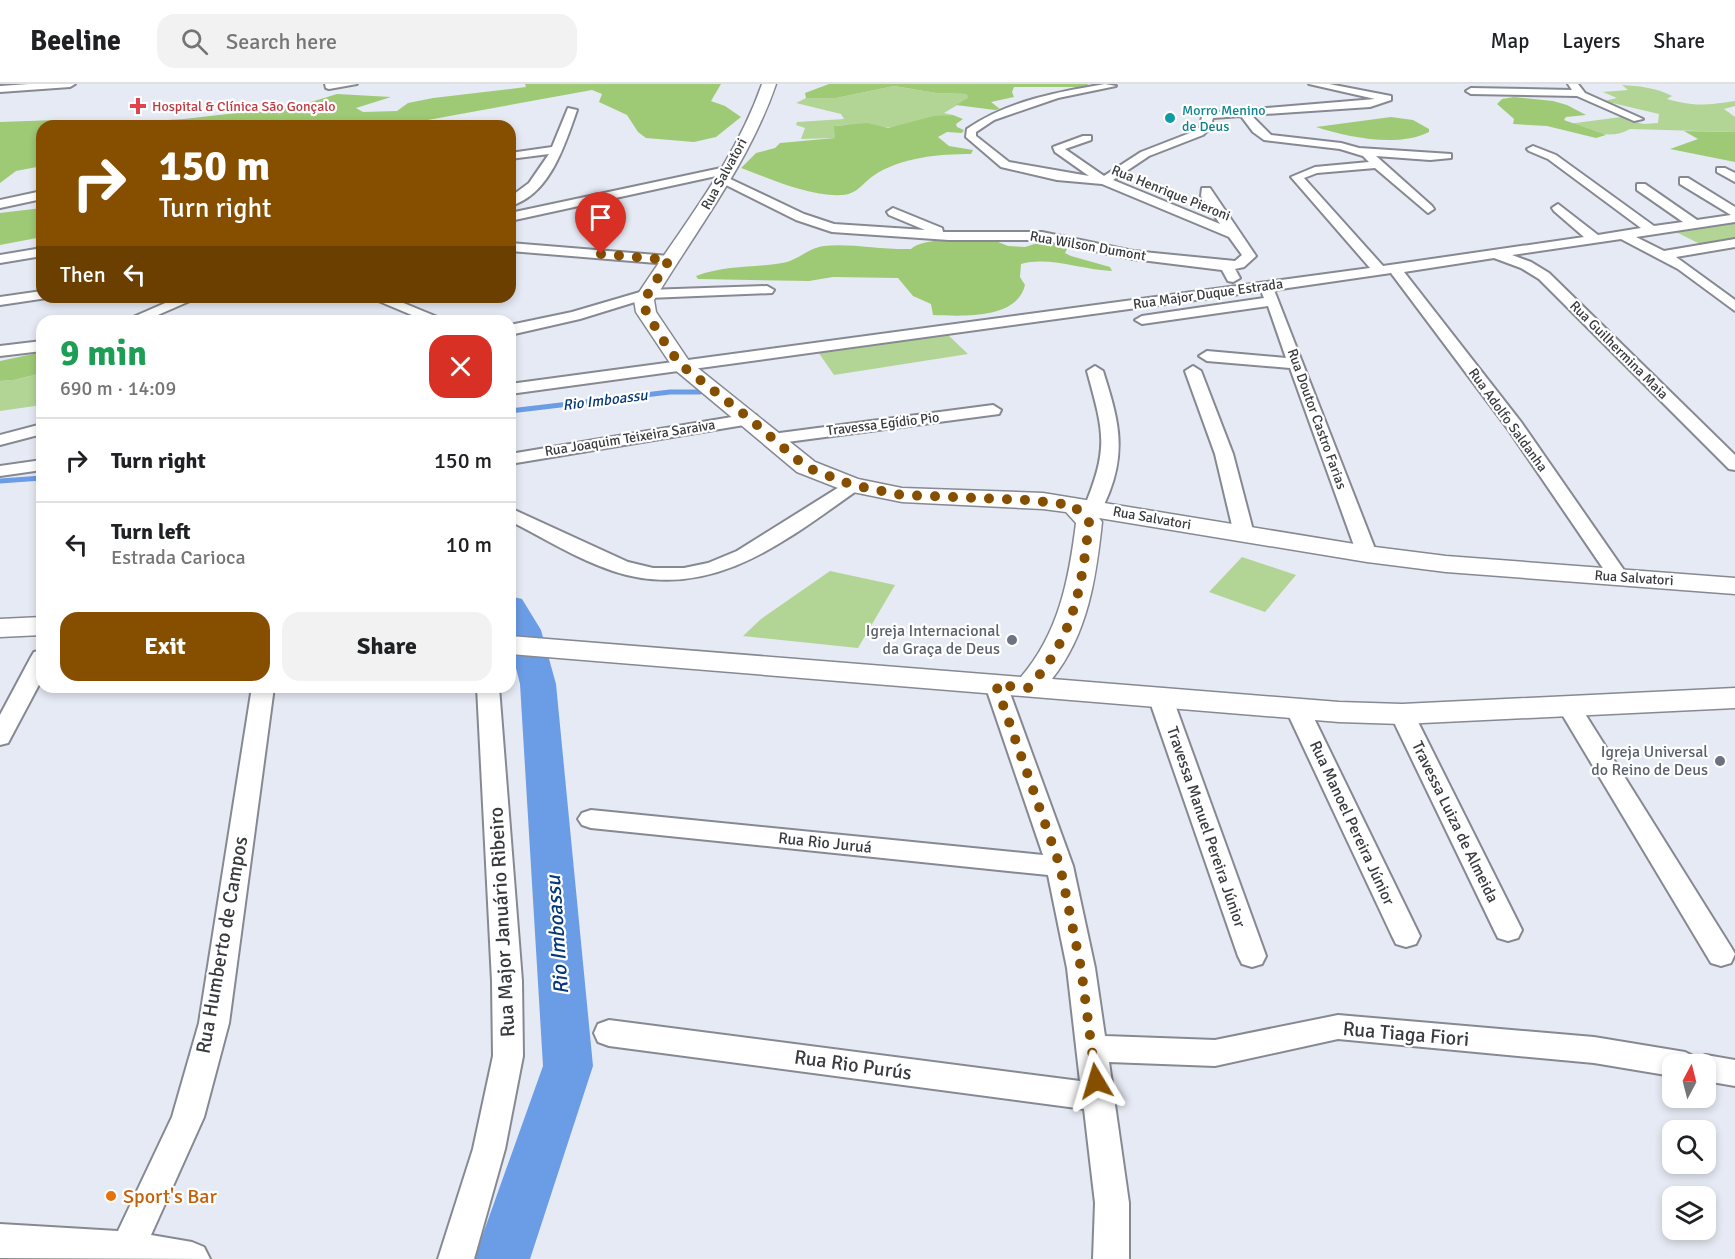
<!DOCTYPE html>
<meta charset="utf-8">
<style>
body{margin:0;font-family:Signika,sans-serif;background:#f2f2f2;color:#202124;height:100vh;display:flex;flex-direction:column;font-size:22px;white-space:nowrap}
*{box-sizing:border-box;margin:0}
p{font-size:20px;color:#757577}
.icon{flex:none;width:33px;height:33px;fill:none;stroke:currentColor;stroke-width:2;stroke-linecap:round;stroke-linejoin:round}
.map{position:relative;flex:1;overflow:hidden}
.side{position:absolute;left:36px;top:231px;width:480px;height:378px;display:flex;flex-direction:column;background:#fff;border-radius:18px;box-shadow:0 3px 9px #0003}
.side>*{flex:none}
.banner{position:absolute;left:36px;top:36px;width:480px;height:183px;border-radius:18px;box-shadow:0 3px 9px #0003;background:#864f00;color:#fff;overflow:hidden}
.needle{width:39px;rotate:7deg}
.buttons{position:absolute;left:1662px;top:970px;display:grid;gap:12px}
.buttons a{display:grid;place-items:center;width:54px;height:54px;border-radius:12px;background:#fff;box-shadow:0 3px 9px #0003;font-size:30px}
.pin{position:absolute;display:grid;place-items:center;width:51px;height:51px;color:#fff;margin:-62px -26px;border-radius:50% 50% 50% 0;rotate:-45deg;box-shadow:0 0 6px #0007}
.pin .icon{rotate:45deg}
.me{position:absolute;width:66px;margin:-33px;rotate:353deg;stroke-linejoin:round;filter:drop-shadow(0 0 4px #0008)}
.turn{display:flex;align-items:center;gap:21px;height:126px;padding:0 24px;font-size:27px}
.turn .icon{width:78px;height:78px;stroke-width:2.5}
.turn b{display:block;font-size:42px;line-height:51px}
.then{display:flex;align-items:center;height:57px;padding:0 24px;background:#0003;gap:12px;font-size:22px}
.round{display:grid;place-items:center;flex:none;width:63px;height:63px;border-radius:18px;background:#f2f2f2}
.summary{display:flex;align-items:center;justify-content:space-between;height:102px;padding:0 24px}
h1{font-size:36px;font-weight:800;line-height:45px;color:#1e9e55}
.action{display:flex;gap:12px;margin-top:auto;padding:12px 24px}
.action a{flex:1;height:69px;border-radius:18px;background:#864f00;color:#fff;font-size:24px;font-weight:800;line-height:69px;text-align:center}
.action a+a{background:#f2f2f2;color:#202124}
ul{padding:0;list-style:none}
li{display:flex;align-items:center;gap:18px;height:84px;padding:0 24px;border-top:2px solid #e0e0e0}
li div{flex:1}
li b{display:block;font-size:22px}
li em{font-style:normal}
header{display:flex;align-items:center;gap:36px;box-sizing:border-box;height:84px;padding:0 30px;background:#fff;border-bottom:2px solid #e0e0e0}
header strong{font-size:28px}
nav{display:flex;gap:33px;margin-inline-start:auto;font-size:21px}
.search{width:420px;height:54px;background:#f2f2f2;display:flex;align-items:center;gap:15px;box-sizing:border-box;padding:0 21px;border-radius:18px;color:#757577;font-size:22px}
.map>svg:first-child{display:block}
.green{fill:#b2d595}
.forest{fill:#9eca76}
.lines{fill:none;stroke-linecap:round;stroke-linejoin:round}
.stream{stroke:#6b9de6;stroke-width:5}
.river{fill:#6b9de6;fill-rule:evenodd}
.minor-casing{stroke:#868992;stroke-width:4}
.major-casing{stroke:#868992;stroke-width:3}
.minor{fill:#fff;fill-rule:evenodd}
.major{fill:#fff;fill-rule:evenodd}
.route{stroke:#864f00;stroke-width:10;stroke-dasharray:0 18}
.health-dot{fill:#e0444e;stroke:#fff;stroke-width:2}
.culture-dot{fill:#0f9aa8;stroke:#fff;stroke-width:2}
.worship-dot{fill:#6b7280;stroke:#fff;stroke-width:2}
.food-dot{fill:#e8710a;stroke:#fff;stroke-width:2}
.labels{text-anchor:middle;dominant-baseline:central;stroke-width:4.5;stroke-linejoin:round;paint-order:stroke}
.far-health-label{font-size:14px;fill:#be3a42;stroke:#fff;text-anchor:start}
.far-culture-label{font-size:14px;fill:#0d838f;stroke:#fff;text-anchor:start}
.far-street-label{font-size:14px;fill:#393b3f;stroke:#fff}
.far-water-label{font-size:15px;font-style:italic;fill:#053878;stroke:#fff}
.worship-label{font-size:16px;fill:#5b616d;stroke:#fff;text-anchor:end}
.street-label{font-size:16px;fill:#393b3f;stroke:#fff}
.near-street-label{font-size:20px;fill:#393b3f;stroke:#fff}
.near-food-label{font-size:20px;fill:#c56008;stroke:#fff;text-anchor:start}
.near-water-label{font-size:21px;font-style:italic;fill:#053878;stroke:#fff}
</style>
<header>
<strong>Beeline</strong>
<div class="search"><svg class="icon" aria-label="search" viewBox="0 0 24 24"><circle cx="10" cy="10" r="6"/><path d="M15 15l6 6"/></svg>Search here</div>
<nav><a>Map</a><a>Layers</a><a>Share</a></nav>
</header>
<div class="map">
<svg width="1735" height="1175" viewBox="0 0 1735 1175">
<rect width="100%" height="100%" fill="#e6eaf4"/>
<g class="green">
<path d="M 1622,1 C 1640,2 1657,4 1672,12 L 1667,15 C 1696,23 1706,21 1735,17 L 1735,22 L 1724,25 L 1735,33 L 1735,48 L 1630,45 C 1610,57 1590,47 1568,40 L 1621,33 L 1643,40 L 1658,39 L 1659,30 L 1604,17 L 1617,14 L 1603,8 L 1628,6 Z"/>
<path d="M 894,2 L 936,9 L 968,10 L 969,14 L 944,29 L 953,31 C 931,32 913,40 892,43 C 873,46 854,38 835,42 L 835,54 L 801,55 L 805,44 L 796,41 L 797,38 L 844,35 L 841,30 L 796,19 L 806,14 L 836,14 Z"/>
<polygon points="1735,135 1735,156 1702,161 1668,144"/>
<polygon points="946,249 968,270 834,291 816,265"/>
<polygon points="42,289 42,321 0,327 0,297 14,296"/>
<polygon points="1242,473 1296,491 1265,528 1209,508"/>
<polygon points="830,487 895,501 858,564 743,552 761,535"/>
</g>
<g class="forest">
<polygon points="525,0 721,0 711,17 725,22 741,33 716,53 694,58 646,54 638,48 627,31 599,18 602,10 592,6 395,42 42,42 42,82 16,87 0,99 0,38 56,36 100,40 184,35 298,22 337,10 391,13 356,24 363,28 397,27 408,19 433,14 526,3"/>
<polygon points="829,0 1088,0 1086,3 1014,3 1012,8 1014,13 991,18 1000,25 995,26 956,21 968,14 967,10 936,9 894,2 836,14 806,14 805,9"/>
<polygon points="1514,13 1553,17 1567,21 1586,31 1566,33 1564,36 1606,51 1596,54 1547,42 1513,40 1514,35 1497,20 1502,15"/>
<path d="M 953,31 L 963,35 L 956,40 L 957,43 L 964,46 L 962,49 L 947,48 L 938,53 L 949,62 L 973,66 L 971,70 C 939,70 901,73 873,92 C 863,99 857,110 843,111 C 810,113 771,95 741,84 L 756,69 L 775,64 L 780,59 L 835,54 L 834,42 L 867,39 L 888,44 L 934,32 Z"/>
<path d="M 1391,33 L 1413,36 L 1429,45 L 1429,48 C 1397,64 1348,53 1316,43 Z"/>
<polygon points="1684,47 1735,48 1735,78 1670,65 1698,55"/>
<polygon points="42,124 42,153 0,161 0,129"/>
<path d="M 991,155 L 1008,162 L 1025,163 L 1044,157 L 1067,165 L 1065,169 L 1071,172 L 1110,183 L 1112,187 C 1082,186 1049,172 1021,180 L 1020,193 L 1025,201 C 1017,236 962,232 933,231 L 931,220 L 913,212 L 898,194 L 833,193 L 809,197 L 698,195 L 696,192 C 725,181 753,184 782,179 C 797,177 808,164 824,162 C 849,159 883,166 911,165 C 922,153 972,156 991,155 Z"/>
<polygon points="42,268 42,289 14,296 0,297 0,277"/>
</g>
<g class="lines">
<g class="stream">
<polyline points="510,327 670,308 700,308"/>
<polyline points="0,397 42,394"/>
</g>
<polygon class="river" points="510,512 522,515 541,546 556,600 593,982 530,1175 474,1175 543,982 520,600 510,560"/>
<g class="minor-casing">
<g id="minor">
<polygon points="29,0 75,0 70,3 0,8 0,2"/>
<polygon points="325,0 357,0 329,5 326,4"/>
<path d="M 1105,0 L 1116,2 L 1058,14 L 994,36 L 976,48 L 976,52 L 1009,78 L 1089,92 L 1055,68 L 1053,63 L 1083,52 L 1091,52 L 1091,56 L 1065,65 L 1104,92 L 1141,68 L 1195,47 L 1200,43 L 1202,33 L 1207,29 L 1375,15 L 1309,0 L 1329,0 L 1391,12 L 1391,16 L 1370,23 L 1251,31 L 1271,51 L 1341,59 L 1359,64 L 1451,70 L 1451,74 L 1430,76 L 1376,72 L 1432,122 L 1434,125 L 1428,129 L 1375,84 L 1317,89 L 1304,94 L 1383,182 L 1584,153 L 1554,127 L 1552,124 L 1558,120 L 1598,151 L 1641,144 L 1548,75 L 1529,67 L 1527,65 L 1533,62 L 1556,71 L 1654,142 L 1683,138 L 1637,106 L 1637,100 L 1645,100 L 1697,136 L 1731,131 L 1680,100 L 1680,94 L 1688,94 L 1735,123 L 1735,138 L 1636,153 L 1664,167 L 1735,155 L 1735,163 L 1676,173 L 1735,216 L 1735,227 L 1678,185 L 1621,155 L 1512,171 L 1531,178 L 1549,189 L 1735,371 L 1735,386 L 1729,385 L 1539,195 L 1521,184 L 1494,174 L 1404,188 L 1521,338 L 1628,492 L 1625,496 L 1611,496 L 1508,345 L 1391,189 L 1274,206 L 1377,470 L 1374,474 L 1360,474 L 1357,470 L 1290,284 L 1207,277 L 1199,272 L 1207,267 L 1286,274 L 1268,222 L 1142,240 L 1135,236 L 1142,232 L 1264,214 L 1261,207 L 510,310 L 510,300 L 1370,184 L 1291,93 L 1315,83 L 1369,78 L 1363,72 L 1340,65 L 1264,56 L 1253,48 L 1241,32 L 1213,34 L 1210,44 L 1203,51 L 1149,72 L 1113,96 L 1220,140 L 1201,112 L 1202,104 L 1210,104 L 1256,172 L 1244,183 L 1235,185 L 1240,194 L 1233,198 L 1228,197 L 1222,186 L 1133,175 L 1042,156 L 949,156 L 832,148 L 796,136 L 716,96 L 726,93 L 804,130 L 834,140 L 925,146 L 889,131 L 887,128 L 893,124 L 942,144 L 943,148 L 1042,148 L 1133,167 L 1235,177 L 1242,171 L 1229,153 L 1102,100 L 1057,96 L 1001,83 L 966,53 L 967,45 C 1008,17 1057,8 1105,0 Z"/>
<polygon points="1568,0 1578,0 1585,9 1643,35 1634,37 1577,12 1471,10 1466,7 1471,4 1572,6"/>
<path d="M 568,24 L 577,26 C 565,60 550,111 510,122 L 510,113 L 529,99 L 549,70 L 510,75 L 510,69 L 552,63 Z"/>
<polygon points="726,83 730,85 730,89 510,137 510,129"/>
<polygon points="1717,84 1725,84 1735,89 1735,98 1717,88"/>
<polygon points="42,107 42,115 0,124 0,116"/>
<polygon points="510,159 669,172 676,176 669,180 510,167"/>
<polygon points="42,164 42,172 0,179 0,171"/>
<polygon points="767,202 774,206 772,209 648,214 580,235 510,251 510,241 572,228 647,206"/>
<polygon points="42,207 42,213 47,214 0,221 0,213"/>
<polygon points="179,213 199,213 144,237 124,237"/>
<polygon points="369,213 389,213 447,237 426,237"/>
<polygon points="42,257 42,267 0,272 0,262"/>
<path d="M 1095,282 L 1103,287 C 1117,332 1127,363 1109,409 C 1105,418 1103,427 1093,430 L 1084,424 C 1109,363 1104,349 1087,287 Z"/>
<polygon points="1193,282 1201,287 1233,370 1254,450 1251,454 1244,456 1234,450 1215,370 1185,287"/>
<polygon points="993,321 1001,326 999,330 772,360 763,355 772,350"/>
<polygon points="750,330 756,331 759,335 756,339 510,380 510,370"/>
<polygon points="42,340 42,350 0,361 0,351"/>
<polygon points="42,376 42,386 0,392 0,382"/>
<path d="M 852,395 L 861,401 L 859,405 C 784,458 710,519 613,487 C 577,475 544,454 510,437 L 510,424 L 628,478 L 653,484 L 684,484 L 708,479 L 737,467 Z"/>
<polygon points="42,566 42,595 8,659 0,661 0,631 31,573 34,568"/>
<polygon points="996,594 1004,596 1007,601 1073,782 1095,884 1105,952 1215,956 1338,931 1594,953 1685,968 1697,974 1706,971 1735,976 1735,1002 1706,997 1706,981 1672,981 1672,992 1594,979 1338,955 1215,982 1109,978 1129,1119 1129,1175 1093,1175 1095,1119 1084,1025 609,962 598,958 594,949 598,940 609,936 1080,997 1067,884 1048,791 591,744 582,741 578,735 582,729 591,726 1043,771 985,601 988,596"/>
<polygon points="252,603 274,603 229,939 204,1033 151,1151 192,1158 204,1163 210,1175 0,1174 0,1140 118,1147 172,1033 199,939"/>
<polygon points="477,603 499,603 522,897 523,972 505,1065 474,1175 438,1175 473,1065 493,972 492,897"/>
<polygon points="1161,608 1169,610 1173,615 1266,872 1262,880 1252,883 1242,880 1238,872 1149,615 1153,610"/>
<polygon points="1569,615 1577,617 1731,863 1735,870 1731,879 1721,882 1711,879 1557,622 1561,617"/>
<polygon points="1298,619 1306,621 1310,626 1420,852 1416,860 1406,863 1396,860 1392,852 1286,626 1290,621"/>
<polygon points="1402,622 1410,625 1414,630 1522,846 1518,854 1508,857 1498,854 1494,846 1390,630 1394,625"/>
</g>
</g>
<g class="major-casing">
<g id="major">
<path d="M 762,0 L 776,0 C 749,79 697,145 654,216 L 656,228 L 689,277 L 815,378 L 858,395 L 902,404 L 1043,409 L 1367,462 L 1446,472 L 1735,494 L 1735,510 L 1446,488 L 1367,478 L 1099,434 L 1102,438 C 1096,494 1088,550 1052,595 L 1339,618 L 1402,620 L 1735,604 L 1735,624 L 1402,640 L 1339,638 L 510,570 L 510,552 L 1021,593 C 1059,549 1069,495 1076,439 L 1066,428 L 1043,425 L 902,418 L 843,406 L 797,388 L 674,285 L 636,228 L 634,216 C 680,145 734,80 762,0 Z"/>
<polygon points="42,533 42,551 0,553 0,535"/>
</g>
</g>
<use href="#minor" class="minor"/>
<use href="#major" class="major"/>
</g>
<g class="lines">
<path class="route" d="M 601,170 L 669,176 L 644,216 L 646,228 L 668,264 L 681,281 L 750,335 L 806,383 L 852,401 L 902,411 L 1028,416 L 1073,421 L 1089,438 C 1082,502 1074,555 1028,604 L 996,601 L 1060,782 L 1081,884 L 1096,997"/>
</g>
<path class="health-dot" d="M135 13h6v6h6v6h-6v6h-6v-6h-6v-6h6z"/>
<circle class="culture-dot" cx="1170" cy="34" r="6"/>
<g class="worship-dot">
<circle cx="1012" cy="556" r="6"/>
<circle cx="1720" cy="677" r="6"/>
</g>
<circle class="food-dot" cx="111" cy="1112" r="6"/>
<g class="labels">
<g class="far-health-label">
<text x="152" y="22">Hospital &amp; Clínica São Gonçalo</text>
</g>
<g class="far-culture-label">
<text x="1182" y="26">Morro Menino<tspan x="1182" dy="16">de Deus</tspan></text>
</g>
<g class="far-street-label">
<text transform="translate(724 90) rotate(-61)">Rua Salvatori</text>
<text transform="translate(1171 109) rotate(22)">Rua Henrique Pieroni</text>
<text transform="translate(1088 162) rotate(10)">Rua Wilson Dumont</text>
<text transform="translate(1208 210) rotate(-8)">Rua Major Duque Estrada</text>
<text transform="translate(1619 266) rotate(45)">Rua Guilhermina Maia</text>
<text transform="translate(1317 335) rotate(70)">Rua Doutor Castro Farias</text>
<text transform="translate(1508 336) rotate(54)">Rua Adolfo Saldanha</text>
<text transform="translate(883 340) rotate(-7)">Travessa Egídio Pio</text>
<text transform="translate(630 354) rotate(-9)">Rua Joaquim Teixeira Saraiva</text>
<text transform="translate(1152 434) rotate(10)">Rua Salvatori</text>
<text transform="translate(1634 494) rotate(4)">Rua Salvatori</text>
</g>
<g class="far-water-label">
<text transform="translate(605 316) rotate(-7)">Rio Imboassu</text>
</g>
<g class="worship-label">
<text x="1000" y="547">Igreja Internacional<tspan x="1000" dy="18">da Graça de Deus</tspan></text>
<text x="1708" y="668">Igreja Universal<tspan x="1708" dy="18">do Reino de Deus</tspan></text>
</g>
<g class="street-label">
<text transform="translate(1455 738) rotate(64)">Travessa Luiza de Almeida</text>
<text transform="translate(1352 739) rotate(65)">Rua Manoel Pereira Júnior</text>
<text transform="translate(1206 743) rotate(71)">Travessa Manuel Pereira Júnior</text>
<text transform="translate(825 759) rotate(6)">Rua Rio Juruá</text>
</g>
<g class="near-street-label">
<text transform="translate(502 838) rotate(-93)">Rua Major Januário Ribeiro</text>
<text transform="translate(222 861) rotate(-80)">Rua Humberto de Campos</text>
<text transform="translate(1406 950) rotate(5)">Rua Tiaga Fiori</text>
<text transform="translate(853 981) rotate(8)">Rua Rio Purús</text>
</g>
<g class="near-food-label">
<text x="123" y="1112">Sport's Bar</text>
</g>
<g class="near-water-label">
<text transform="translate(557 851) rotate(-94)">Rio Imboassu</text>
</g>
</g>
</svg>
<div class="buttons">
<a><svg class="needle" viewBox="-14 -14 28 28"><path d="M0-13l5 13h-10z" fill="#e53935"/><path d="M0 13l5-13h-10z" fill="#757577"/></svg></a>
<a><svg class="icon" aria-label="search" viewBox="0 0 24 24"><circle cx="10" cy="10" r="6"/><path d="M15 15l6 6"/></svg></a>
<a><svg class="icon" aria-label="layers" viewBox="0 0 24 24"><path d="M12 4l9 5-9 5-9-5zM3 14l9 5 9-5"/></svg></a>
</div>
<div class="pin" style="left:601px;top:170px;background:#d93025"><svg class="icon" aria-label="arrive" viewBox="0 0 24 24"><path d="M6 21V4h12l-3 4 3 4H6"/></svg></div>
<svg class="me" style="left:1096px;top:997px" viewBox="-20 -20 40 40"><path d="M0-17L14 15 0 8-14 15z" fill="#864f00" stroke="#fff" stroke-width="4"/></svg>
<div class="banner">
<div class="turn"><svg class="icon" aria-label="right" viewBox="0 0 24 24"><path d="M7 20v-9h11M14 6l5 5-5 5"/></svg><div><b>150 m</b>Turn right</div></div>
<div class="then">Then<svg class="icon" aria-label="left" viewBox="0 0 24 24"><path d="M17 20v-9H6M10 6l-5 5 5 5"/></svg></div>
</div>
<section class="side">
<div class="summary"><div><h1>9 min</h1><p>690 m · 14:09</p></div><a class="round" style="background:#d93025;color:#fff"><svg class="icon" aria-label="close" viewBox="0 0 24 24"><path d="M6 6l12 12M18 6L6 18"/></svg></a></div>
<ul>
<li><svg class="icon" aria-label="right" viewBox="0 0 24 24"><path d="M7 20v-9h11M14 6l5 5-5 5"/></svg><div><b>Turn right</b></div><em>150 m</em></li>
<li><svg class="icon" aria-label="left" viewBox="0 0 24 24"><path d="M17 20v-9H6M10 6l-5 5 5 5"/></svg><div><b>Turn left</b><p>Estrada Carioca</p></div><em>10 m</em></li>
</ul>
<div class="action"><a>Exit</a><a>Share</a></div>
</section>
</div>
